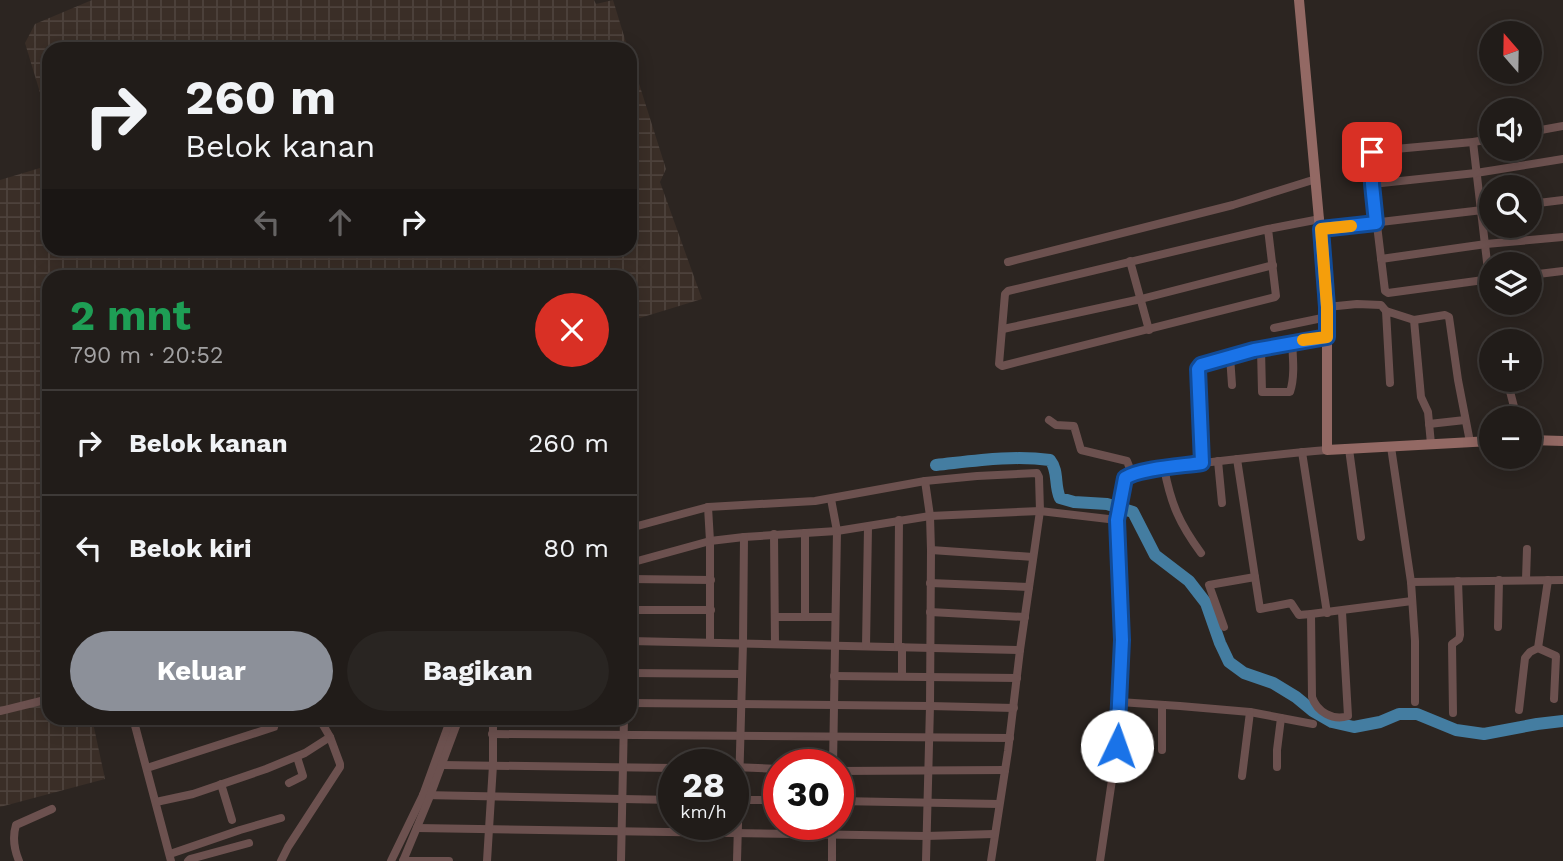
<!DOCTYPE html>
<html lang="id">
<meta charset="utf-8">
<style>
body{margin:0;font-family:"Work Sans",sans-serif;background:#292522;color:#f1f3f6;height:100vh;display:flex;flex-direction:column;font-size:26px;white-space:nowrap}
*{box-sizing:border-box;margin:0}
p{font-size:23px;color:#a2a1a2}
.icon{flex:none;width:38px;height:38px;fill:none;stroke:currentColor;stroke-width:2;stroke-linecap:round;stroke-linejoin:round}
.map{position:relative;flex:1;overflow:hidden}
.side{position:absolute;left:42px;top:270px;width:595px;height:455px;display:flex;flex-direction:column;background:#211c19;border-radius:21px;box-shadow:0 4px 18px #0003,0 0 0 2px #3e3a38}
.side>*{flex:none}
.guide{position:absolute;left:42px;top:42px;width:595px;height:214px;border-radius:21px;box-shadow:0 4px 18px #0003,0 0 0 2px #3e3a38;background:#211c19;color:#f1f3f6;overflow:hidden}
.needle{width:46px;rotate:340deg}
.controls{position:absolute;left:1479px;top:21px;display:grid;gap:14px}
.controls a{display:grid;place-items:center;width:63px;height:63px;border-radius:50%;background:#211c19;box-shadow:0 4px 18px #0003,0 0 0 2px #3e3a38;font-size:35px}
.speed{position:absolute;left:658px;top:749px;display:flex;gap:14px;font-size:35px;font-weight:700;text-align:center}
.speed>*{display:grid;place-content:center;width:91px;height:91px;border-radius:50%;background:#211c19;box-shadow:0 4px 18px #0003,0 0 0 2px #3e3a38;line-height:1}
.speed small{font-size:18px;font-weight:400}
.speed .limit{border:10px solid #d22;background:#fff;color:#111}
.pin{position:absolute;display:grid;place-items:center;width:60px;height:60px;color:#fff;margin:-30px;border-radius:14px;box-shadow:0 4px 10px #0006}
.me{position:absolute;width:77px;margin:-38px;rotate:3deg;stroke-linejoin:round;filter:drop-shadow(0 0 5px #0008)}
.turn{display:flex;align-items:center;gap:24px;height:147px;padding:0 28px;font-size:32px}
.turn .icon{width:91px;height:91px;stroke-width:2.5}
.turn b{display:block;font-size:49px;line-height:60px}
.lanes{display:flex;align-items:center;height:66px;padding:0 28px;background:#0003;justify-content:center;gap:35px;direction:ltr}
.lanes .off{opacity:.35}
.round{display:grid;place-items:center;flex:none;width:74px;height:74px;border-radius:37px;background:#292522}
.headline{display:flex;align-items:center;justify-content:space-between;height:119px;padding:0 28px}
h1{font-size:42px;font-weight:700;line-height:52px;color:#1e9e55}
.action{display:flex;gap:14px;margin-top:auto;padding:14px 28px}
.action a{flex:1;height:80px;border-radius:42px;background:#8c9099;color:#fff;font-size:28px;font-weight:700;line-height:80px;text-align:center}
.action a+a{background:#292522;color:#f1f3f6}
ul{padding:0;list-style:none}
li{display:flex;align-items:center;gap:21px;height:105px;padding:0 28px;border-top:2px solid #3e3a38}
li div{flex:1}
li b{display:block;font-size:26px}
li em{font-style:normal}
.map>svg:first-child{display:block}
.industrial{fill:url(#industrial-grid)}
.lines{fill:none;stroke-linecap:round;stroke-linejoin:round}
.river{stroke:#447da1;stroke-width:12}
.street{stroke:#6c514f;stroke-width:8}
.secondary{stroke:#936964;stroke-width:10}
.route-casing{stroke:#114b97;stroke-width:18}
.route{stroke:#1a73e8;stroke-width:12}
.slow{stroke:#f59e0b;stroke-width:12}
</style>
<div class="map">
<svg width="1563" height="861" viewBox="0 0 1563 861">
<defs>
<pattern id="industrial-grid" width="8" height="8" patternUnits="userSpaceOnUse" patternTransform="scale(1.75)"><rect width="8" height="8" fill="#3a2e27"/><path d="M0 4h8M4 0v8" fill="none" stroke="#4d423c"/></pattern>
</defs>
<rect width="100%" height="100%" fill="#2c2521"/>
<g class="industrial">
<polygon points="92,0 594,0 596,4 613,0 628,49 49,49 49,135 41,96 25,43 35,24"/>
<polygon points="630,55 666,169 660,182 702,299 630,321 630,276 49,276 49,718 92,718 105,779 0,807 0,180 40,168 49,153 49,248 630,248"/>
</g>
<g class="lines">
<path class="river" d="M 936,465 C 974,461 1012,455 1050,460 C 1059,471 1054,485 1060,498 L 1074,502 L 1107,504 L 1133,512 L 1155,555 L 1189,581 L 1206,603 L 1220,643 L 1229,662 L 1244,673 L 1273,683 L 1296,697 L 1313,711 L 1332,722 L 1354,727 L 1380,722 L 1399,714 L 1417,714 L 1456,730 L 1484,734 L 1537,724 L 1563,721"/>
<g class="street">
<polyline points="1530,132 1563,126"/>
<polyline points="1491,139 1473,142 1373,151 1371,153 1372,184 1385,291 1388,293 1491,279"/>
<polyline points="1473,142 1489,279"/>
<polyline points="1372,184 1476,173 1563,159"/>
<polyline points="1530,204 1563,200"/>
<polyline points="1268,229 1276,296 1275,297 1002,366 999,364 1005,294 1008,291 1268,229 1320,219"/>
<polyline points="1321,229 1491,209"/>
<polyline points="1381,259 1486,244 1563,237"/>
<polyline points="1130,261 1149,330"/>
<polyline points="1008,262 1233,205 1316,179"/>
<polyline points="1530,275 1563,271"/>
<polyline points="1327,307 1357,304 1381,305 1386,311"/>
<polyline points="1414,320 1421,397 1428,412 1431,444"/>
<polyline points="1274,328 1327,317"/>
<polyline points="1003,329 1141,299 1273,265"/>
<path d="M 1261,349 L 1262,392 L 1290,392 C 1295,377 1293,358 1292,342"/>
<polyline points="1230,356 1232,385"/>
<polyline points="1507,380 1517,418"/>
<polyline points="1390,383 1386,311 1414,320 1445,315 1449,317 1458,380 1470,442"/>
<polyline points="1049,420 1056,425 1074,426 1081,450 1127,461 1132,474"/>
<polyline points="1429,424 1465,420"/>
<polyline points="1391,447 1411,582 1415,641 1415,702"/>
<polyline points="1349,449 1361,537"/>
<polyline points="1302,452 1327,613"/>
<polyline points="1218,461 1222,503"/>
<polyline points="1202,463 1199,367 1214,361 1254,350 1327,337"/>
<path d="M 1164,468 C 1171,504 1179,523 1201,553"/>
<polyline points="925,481 930,516 931,550 930,706 926,861"/>
<polyline points="831,499 837,531 833,765"/>
<polyline points="708,507 710,541 710,642"/>
<polyline points="630,528 708,507 815,501 925,481 977,476 1037,473 1039,477 1040,511 1020,650 1008,751 991,861"/>
<polyline points="774,534 775,644"/>
<polyline points="931,550 1033,557"/>
<polyline points="630,563 710,541 744,537 837,531 930,516 1040,511 1117,520"/>
<polyline points="1255,577 1260,609 1291,603 1299,615 1311,614 1412,601"/>
<polyline points="630,579 711,580"/>
<polyline points="1526,579 1527,549"/>
<polyline points="1411,582 1563,580"/>
<polyline points="930,583 1029,587"/>
<polyline points="630,610 711,610"/>
<polyline points="930,612 1025,617"/>
<path d="M 1311,614 L 1312,697 C 1317,712 1333,721 1348,716 L 1342,612"/>
<polyline points="775,617 835,617"/>
<polyline points="805,617 805,533"/>
<polyline points="1224,627 1209,585 1255,577 1237,459"/>
<polyline points="1498,627 1499,580"/>
<polyline points="630,641 1020,650"/>
<polyline points="866,646 868,527"/>
<polyline points="898,647 899,520"/>
<polyline points="902,647 902,676"/>
<polyline points="1538,648 1556,656 1554,699"/>
<polyline points="630,673 741,674"/>
<polyline points="834,676 1017,678"/>
<polyline points="1119,702 1180,706 1250,712 1313,724"/>
<polyline points="630,703 930,706 1014,708"/>
<polyline points="1519,710 1525,658 1530,652 1538,648 1548,580"/>
<polyline points="0,711 49,699"/>
<polyline points="1453,713 1452,644 1459,639 1460,635 1458,581"/>
<polyline points="133,718 171,861"/>
<polyline points="492,734 1010,738"/>
<polyline points="1162,750 1162,705"/>
<polyline points="441,765 674,768"/>
<polyline points="733,767 779,769"/>
<polyline points="1277,767 1277,750 1281,718"/>
<polyline points="147,768 274,727"/>
<polyline points="838,771 1005,770"/>
<polyline points="1242,776 1250,712"/>
<polyline points="289,783 303,776 297,757"/>
<polyline points="221,784 232,820"/>
<polyline points="423,795 674,800"/>
<polyline points="733,800 779,800"/>
<polyline points="838,801 999,804"/>
<polyline points="156,802 193,794 266,769 305,753 330,737"/>
<polyline points="832,824 832,861"/>
<polyline points="417,828 926,836 994,834"/>
<polyline points="170,854 240,830 281,818"/>
<path d="M 19,861 C 14,849 12,838 16,825 L 52,809"/>
<polyline points="188,861 190,859 249,843"/>
<polyline points="281,861 288,847 340,767 340,764 330,737 319,718"/>
<polyline points="391,861 423,795 451,718"/>
<polyline points="403,861 430,796 459,718"/>
<polyline points="403,861 449,861"/>
<polyline points="487,861 493,765 493,718"/>
<polyline points="621,861 624,718"/>
<polyline points="737,861 743,643 744,537"/>
<path d="M 1100,861 L 1117,746 L 1122,640 L 1117,520 L 1125,478 C 1138,468 1162,468 1178,466 C 1228,460 1277,454 1327,450"/>
</g>
<g class="secondary">
<polyline points="1299,0 1327,307 1327,450 1491,441"/>
<polyline points="1530,440 1563,441"/>
</g>
</g>
<g class="lines">
<g class="route-casing">
<path id="route" d="M 1117,746 L 1122,640 L 1117,520 L 1125,478 C 1140,468 1182,466 1202,463 L 1198,369 L 1201,365 L 1254,350 L 1327,337 L 1327,307 L 1321,229 L 1376,223 L 1372,184 L 1372,152"/>
</g>
<use href="#route" class="route"/>
<polyline class="slow" points="1303,340 1327,337 1327,307 1321,229 1351,226"/>
</g>
</svg>
<div class="controls">
<a><svg class="needle" viewBox="-14 -14 28 28"><path d="M0-13l5 13h-10z" fill="#e53935"/><path d="M0 13l5-13h-10z" fill="#a2a1a2"/></svg></a>
<a><svg class="icon" aria-label="sound" viewBox="0 0 24 24"><path d="M4 9h4l5-4v14l-5-4H4zM17 9q2 3 0 6"/></svg></a>
<a><svg class="icon" aria-label="search" viewBox="0 0 24 24"><circle cx="10" cy="10" r="6"/><path d="M15 15l6 6"/></svg></a>
<a><svg class="icon" aria-label="layers" viewBox="0 0 24 24"><path d="M12 4l9 5-9 5-9-5zM3 14l9 5 9-5"/></svg></a>
<a>+</a>
<a>−</a>
</div>
<div class="speed"><div>28<small>km/h</small></div><div class="limit">30</div></div>
<div class="pin" style="left:1372px;top:152px;background:#d93025"><svg class="icon" aria-label="arrive" viewBox="0 0 24 24"><path d="M6 21V4h12l-3 4 3 4H6"/></svg></div>
<svg class="me" style="left:1117px;top:746px" viewBox="-20 -20 40 40"><circle r="19" fill="#fff"/><path d="M0-13L10 11 0 6-10 11z" fill="#1a73e8"/></svg>
<div class="guide">
<div class="turn"><svg class="icon" aria-label="right" viewBox="0 0 24 24"><path d="M7 20v-9h11M14 6l5 5-5 5"/></svg><div><b>260 m</b>Belok kanan</div></div>
<div class="lanes"><svg class="icon off" aria-label="left" viewBox="0 0 24 24"><path d="M17 20v-9H6M10 6l-5 5 5 5"/></svg><svg class="icon off" aria-label="ahead" viewBox="0 0 24 24"><path d="M12 20V5M6 11l6-6 6 6"/></svg><svg class="icon" aria-label="right" viewBox="0 0 24 24"><path d="M7 20v-9h11M14 6l5 5-5 5"/></svg></div>
</div>
<section class="side">
<div class="headline"><div><h1>2 mnt</h1><p>790 m · 20:52</p></div><a class="round" style="background:#d93025;color:#fff"><svg class="icon" aria-label="close" viewBox="0 0 24 24"><path d="M6 6l12 12M18 6L6 18"/></svg></a></div>
<ul>
<li><svg class="icon" aria-label="right" viewBox="0 0 24 24"><path d="M7 20v-9h11M14 6l5 5-5 5"/></svg><div><b>Belok kanan</b></div><em>260 m</em></li>
<li><svg class="icon" aria-label="left" viewBox="0 0 24 24"><path d="M17 20v-9H6M10 6l-5 5 5 5"/></svg><div><b>Belok kiri</b></div><em>80 m</em></li>
</ul>
<div class="action"><a>Keluar</a><a>Bagikan</a></div>
</section>
</div>
